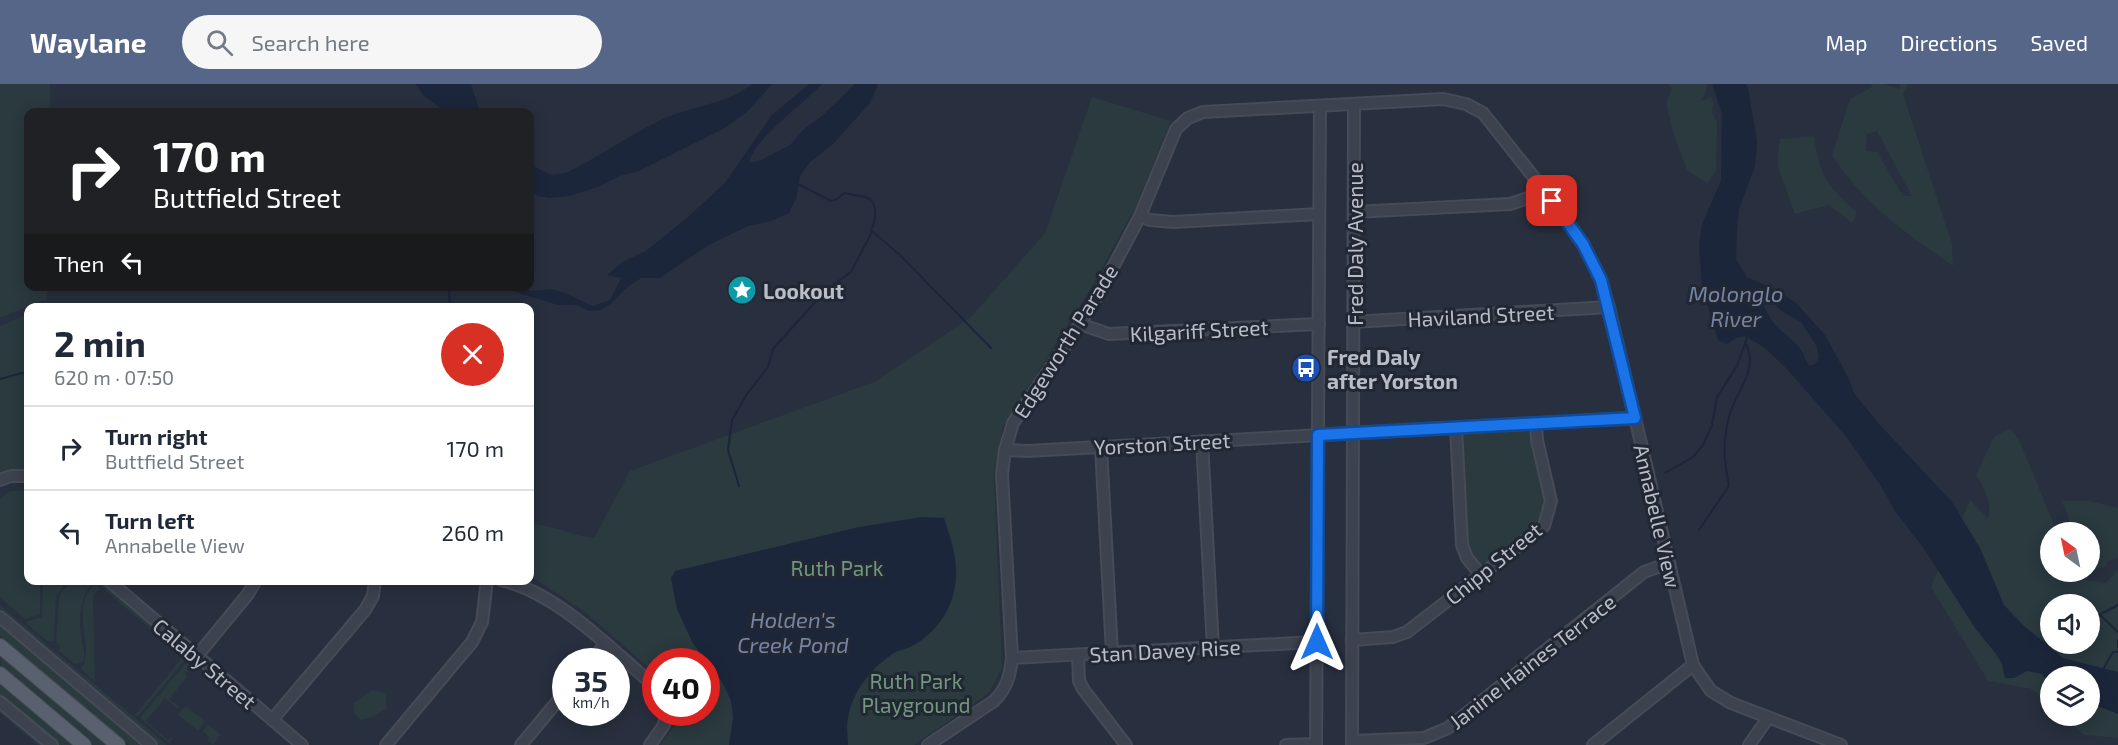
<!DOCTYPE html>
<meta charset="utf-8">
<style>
body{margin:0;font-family:"Exo 2",sans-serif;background:#f6f6f7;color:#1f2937;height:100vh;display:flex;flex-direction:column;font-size:22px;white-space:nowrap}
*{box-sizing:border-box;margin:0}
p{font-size:20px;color:#747a83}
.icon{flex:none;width:33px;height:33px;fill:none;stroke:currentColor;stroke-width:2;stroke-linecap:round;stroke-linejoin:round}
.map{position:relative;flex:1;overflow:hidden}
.sheet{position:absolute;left:24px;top:219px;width:510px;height:282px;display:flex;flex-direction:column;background:#fff;border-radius:12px;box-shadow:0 3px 15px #0003}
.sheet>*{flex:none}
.banner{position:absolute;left:24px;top:24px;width:510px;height:183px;border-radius:12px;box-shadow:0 3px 15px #0003;background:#202124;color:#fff;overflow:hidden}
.needle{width:39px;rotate:327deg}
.fabs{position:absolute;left:2040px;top:438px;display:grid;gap:12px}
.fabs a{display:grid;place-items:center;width:60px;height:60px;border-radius:50%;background:#fff;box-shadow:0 3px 15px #0003;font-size:30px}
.speed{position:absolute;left:552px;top:564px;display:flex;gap:12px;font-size:30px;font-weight:700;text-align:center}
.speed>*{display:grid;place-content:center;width:78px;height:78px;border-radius:50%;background:#fff;box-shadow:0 3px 15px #0003;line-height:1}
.speed small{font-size:15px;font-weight:400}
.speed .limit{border:9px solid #d22;background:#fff;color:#111}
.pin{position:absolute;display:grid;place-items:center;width:51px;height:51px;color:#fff;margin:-26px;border-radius:12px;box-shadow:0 3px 9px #0006}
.me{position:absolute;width:66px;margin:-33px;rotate:0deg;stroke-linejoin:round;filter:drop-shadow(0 0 4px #0008)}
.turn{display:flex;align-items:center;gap:21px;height:126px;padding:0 30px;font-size:27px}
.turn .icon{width:78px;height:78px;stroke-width:2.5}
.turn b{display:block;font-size:42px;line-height:51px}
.then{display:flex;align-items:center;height:57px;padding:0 30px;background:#0003;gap:12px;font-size:22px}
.round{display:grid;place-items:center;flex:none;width:63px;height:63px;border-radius:32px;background:#f6f6f7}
.head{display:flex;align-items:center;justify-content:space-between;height:102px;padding:0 30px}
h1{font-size:36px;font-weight:700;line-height:45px}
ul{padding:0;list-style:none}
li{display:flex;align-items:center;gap:18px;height:84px;padding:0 30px;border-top:2px solid #e0e1e3}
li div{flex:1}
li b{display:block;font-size:22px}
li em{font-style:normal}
header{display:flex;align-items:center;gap:36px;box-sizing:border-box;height:84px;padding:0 30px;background:#566689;color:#fff}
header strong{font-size:28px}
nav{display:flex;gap:33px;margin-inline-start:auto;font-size:21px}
.search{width:420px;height:54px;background:#f6f6f7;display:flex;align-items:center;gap:15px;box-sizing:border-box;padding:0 21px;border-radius:33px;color:#747a83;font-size:22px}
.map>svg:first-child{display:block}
.green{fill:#2a3a3f;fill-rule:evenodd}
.water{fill:#1c263b;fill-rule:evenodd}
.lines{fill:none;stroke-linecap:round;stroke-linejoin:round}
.stream{stroke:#1c263b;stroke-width:2}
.minor-casing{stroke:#464b57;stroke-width:14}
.major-casing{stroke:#464b57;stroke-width:16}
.minor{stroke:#3c424e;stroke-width:10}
.major{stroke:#5a616e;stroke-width:14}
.route-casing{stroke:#114b97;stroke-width:15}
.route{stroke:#1a73e8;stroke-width:10}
.labels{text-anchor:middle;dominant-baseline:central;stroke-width:6;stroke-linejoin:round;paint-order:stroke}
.street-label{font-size:21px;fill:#b9bdc8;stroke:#212733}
.poi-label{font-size:21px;font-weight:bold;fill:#b9bdc8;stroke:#212733;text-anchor:start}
.park-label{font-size:21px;fill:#72977e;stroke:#212733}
.water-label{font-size:22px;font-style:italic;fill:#7685a3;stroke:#212733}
</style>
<header>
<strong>Waylane</strong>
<div class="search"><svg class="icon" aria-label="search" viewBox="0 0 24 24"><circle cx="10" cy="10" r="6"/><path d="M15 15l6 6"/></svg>Search here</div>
<nav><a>Map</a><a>Directions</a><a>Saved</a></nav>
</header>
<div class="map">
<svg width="2118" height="661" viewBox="0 0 2118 661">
<rect width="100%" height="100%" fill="#282f3e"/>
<g class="green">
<polygon points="0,0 50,0 50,28 28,28 28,202 47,203 47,215 0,234"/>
<polygon points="1669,0 1707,0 1707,5 1701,17 1710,13 1714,18 1712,29 1717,38 1716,87 1707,99 1687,86 1674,52 1666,19 1672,5"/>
<path d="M 1871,0 L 1885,0 L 1899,5 L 1901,0 L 1908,0 L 1903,10 L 1952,160 L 1953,182 C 1906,149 1863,120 1832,71 L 1850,15 L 1872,3 ZM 1877,47 L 1912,112 L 1903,112 L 1877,68 L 1866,67 L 1867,50 Z"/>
<path d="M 1092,13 L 1171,37 L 1136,122 L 1091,204 L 1003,343 L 994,390 L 1002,584 L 989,609 L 914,661 L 660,661 L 678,637 L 677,629 L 706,628 L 706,578 L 656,578 L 655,589 L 585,528 L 530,492 L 530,440 C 552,440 572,452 594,454 L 630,387 L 874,298 L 971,233 L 1045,149 Z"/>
<path d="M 1814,52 C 1820,94 1827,100 1857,129 L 1852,139 L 1829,121 L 1795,130 L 1777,81 L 1780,55 Z"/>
<path d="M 28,230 L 28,383 C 20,388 9,385 0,390 L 0,242 Z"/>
<polygon points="1536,339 1551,417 1544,442 1481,491 1467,474 1456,343"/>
<path d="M 2010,344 L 2020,358 L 2054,441 L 2056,448 L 2050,448 L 2050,488 L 2066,488 L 2066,493 L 2106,499 L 2118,486 L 2118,654 L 2084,651 L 2062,632 L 2090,632 L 2090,592 L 2050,592 L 2050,621 L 2032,605 L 1988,597 L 1931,503 L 1970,416 L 1988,434 C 1992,417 1985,406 1976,391 L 1994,353 ZM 2050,520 L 2090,520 L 2090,560 L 2050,560 Z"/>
<polygon points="28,406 28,496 40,497 40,530 25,535 0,513 0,415 10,407"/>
<polygon points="2090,417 2118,424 2118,474 2108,477 2106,482 2093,486 2090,484 2090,448 2072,448 2066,426 2061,417"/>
<polygon points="43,497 60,497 60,499 64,501 56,513 54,557 48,558 25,538 42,533"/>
<path d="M 72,497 L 94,497 C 81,512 78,531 81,551 C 82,560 85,567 84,576 L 83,578 L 75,580 L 59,567 L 60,562 L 56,559 L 59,514 L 62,507 Z"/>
<polygon points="97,497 102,497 179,565 177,567 107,508"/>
<path d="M 95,500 L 100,504 L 93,513 L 95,598 L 81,585 C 97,564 68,523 95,500 Z"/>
<polygon points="0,521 167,661 159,661 0,528"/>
<polygon points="0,538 147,661 129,661 124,657 0,552"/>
<polygon points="0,568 111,661 93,661 1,584"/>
<polygon points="182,574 184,577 138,632 135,631"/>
<polygon points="186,579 192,582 185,590 188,592 172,611 170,616 179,622 177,625 165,614 146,637 168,656 171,653 173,655 169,659 140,634"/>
<polygon points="0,598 72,661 57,661 0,613"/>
<polygon points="372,606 386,609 387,624 372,633 361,636 354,629 354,619"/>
<polygon points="186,622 205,637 198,647 177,630"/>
<polygon points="0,623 46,661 38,661 0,629"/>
<polygon points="208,640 221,651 213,661 207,656 209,654 203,647"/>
</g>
<g class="water">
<polygon points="415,0 471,0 480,28 443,28 442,25 424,12"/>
<path d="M 752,0 L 772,0 L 748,27 L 725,44 L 639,87 L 620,92 L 598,103 L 570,112 L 550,114 L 538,112 L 531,106 L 530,81 L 551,91 L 566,89 C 603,71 637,45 675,30 C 702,21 729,18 752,0 Z"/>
<path d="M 809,0 L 822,0 C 804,20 753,55 749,79 L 759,77 L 790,61 L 804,45 L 823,31 L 855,0 L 878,0 L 870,19 L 833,60 L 810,78 L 800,92 L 796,115 L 789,129 L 771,137 L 748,142 L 707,162 L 660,194 L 641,194 L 625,205 L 612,219 L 600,226 L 589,227 L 577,221 L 558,221 L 499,203 L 521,203 L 532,207 L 551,205 L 563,208 L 593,222 L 610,216 L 621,194 L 607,191 L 624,177 L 646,167 L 689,132 L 725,99 L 771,32 Z"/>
<path d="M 1712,0 L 1746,0 L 1748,4 L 1757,57 L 1755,82 L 1739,125 L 1737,145 L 1736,175 L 1747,193 L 1782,209 L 1797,220 L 1825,251 L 1848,293 L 1854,309 L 1880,341 L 1952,418 L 1980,464 L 2004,521 L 2023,541 L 2063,574 L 2118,588 L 2118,630 L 2090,619 L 2090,592 L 2050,592 L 2050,601 L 2042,590 L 2027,587 L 2014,594 L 2005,594 L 2002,580 L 1996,570 L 1975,544 L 1925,466 L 1895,427 L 1881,402 L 1845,351 L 1786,284 L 1765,264 L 1745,252 L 1736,254 L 1727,260 L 1718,256 L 1702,203 L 1699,161 L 1702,140 L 1721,97 L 1722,30 ZM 1767,218 L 1775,220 L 1780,226 L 1801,238 L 1817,263 L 1819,274 L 1815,280 L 1809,282 C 1806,277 1805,273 1803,269 C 1792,251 1771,245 1764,221 Z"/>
<path d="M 922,433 L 944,434 C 949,450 955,466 956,483 C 958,516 941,547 912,562 C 905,566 897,566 891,571 C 871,585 852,608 848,634 C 846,642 848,652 848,661 L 729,661 L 733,634 L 731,617 L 724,601 L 692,558 L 677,525 L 671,494 L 675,487 L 859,443 Z"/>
</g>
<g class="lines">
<g class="stream">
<polyline points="872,147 902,173 991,264"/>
<polyline points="450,224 449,210 451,202"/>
<polyline points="0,295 22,289 28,290"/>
<polyline points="1665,389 1693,373 1703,361 1712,341 1717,313 1737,282 1748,251"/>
<polyline points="739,402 728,366 732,336 747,310 768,283 773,265 825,207 851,188 870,152 875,134 875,124 872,116 865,113 844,109 837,115 831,117 796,99"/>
<path d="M 1699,446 L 1729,402 C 1724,376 1722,360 1729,333 C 1736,305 1760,288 1745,258"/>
<polyline points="2101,532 2118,548"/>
<polyline points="2090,534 2097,532 2118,521"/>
<polyline points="2118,556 2118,563"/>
<polyline points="2042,559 2050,556"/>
<polyline points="2102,587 2113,568 2118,568"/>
</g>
<g class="minor-casing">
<g id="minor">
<polyline points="1354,128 1510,120 1531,113 1543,106"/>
<polyline points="1140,132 1150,136 1173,138 1319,130"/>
<polyline points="1353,238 1609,223"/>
<polyline points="1080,240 1109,250 1319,240"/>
<polyline points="1456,343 1462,461 1467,474 1481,491"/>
<polyline points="1202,357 1213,564"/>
<polyline points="1101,363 1112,569"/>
<polyline points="1005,366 1027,367 1635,334"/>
<polyline points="0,396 11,392 28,392"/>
<polyline points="108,496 302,661"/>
<path d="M 501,496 C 560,510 610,565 656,603"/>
<polyline points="0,533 151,661"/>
<polyline points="1352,556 1393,553 1407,548 1544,442 1551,417 1537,356 1536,339"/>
<polyline points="1078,571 1079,597 1083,605 1126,661"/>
<polyline points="197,572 248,510 256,496"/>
<polyline points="1012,574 1317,558"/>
<polyline points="591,578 605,560"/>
<polyline points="0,618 52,661"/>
<polyline points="272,636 365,526 373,512 375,496"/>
<polyline points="1352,657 1424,654 1448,644 1644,488 1669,479"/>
<polyline points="386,661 472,558 482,538 487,496"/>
<polyline points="521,661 566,607"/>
<polyline points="650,661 664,641 666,628"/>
<path d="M 928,661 L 994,617 C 1007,604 1010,592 1012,574 L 1002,390 L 1005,366 L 1013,339 L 1080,240 L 1102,204 L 1140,132 L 1176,45 L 1188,34 L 1203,28 L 1443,15 L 1466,20 L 1483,29 L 1562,129 L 1583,160 L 1601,196 L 1609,223 L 1693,581 L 1711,607 L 1731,619 L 1841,661"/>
<polyline points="1286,661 1316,660"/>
<polyline points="1316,661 1320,22"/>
<polyline points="1352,661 1354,20"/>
<polyline points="1593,661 1693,581"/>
<polyline points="1749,661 1768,634"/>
</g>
</g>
<g class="major-casing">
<g id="major">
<polyline points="0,562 118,661"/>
<polyline points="0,590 84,661"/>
</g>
</g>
<use href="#minor" class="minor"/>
<use href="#major" class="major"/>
</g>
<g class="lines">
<g class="route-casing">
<polyline id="route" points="1317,558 1318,351 1635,334 1601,196 1583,160 1552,117"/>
</g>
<use href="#route" class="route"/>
</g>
<defs>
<g id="sight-disc" transform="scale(1.5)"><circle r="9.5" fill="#0f9aa8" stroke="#212733"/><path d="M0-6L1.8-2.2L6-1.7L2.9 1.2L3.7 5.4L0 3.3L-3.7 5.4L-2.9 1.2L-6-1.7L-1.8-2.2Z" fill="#fff"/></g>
<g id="bus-disc" transform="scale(1.5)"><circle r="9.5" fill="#1a4fb4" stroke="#212733"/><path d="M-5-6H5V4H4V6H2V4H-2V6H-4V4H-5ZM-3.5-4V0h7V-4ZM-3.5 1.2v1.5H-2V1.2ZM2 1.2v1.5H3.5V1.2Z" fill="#fff"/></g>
</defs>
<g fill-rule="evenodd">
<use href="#sight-disc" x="742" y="206"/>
<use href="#bus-disc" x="1306" y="284"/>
</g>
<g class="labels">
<g class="street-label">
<text transform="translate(1354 160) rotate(-90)">Fred Daly Avenue</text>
<text transform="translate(1481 231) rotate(-3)">Haviland Street</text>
<text transform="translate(1199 246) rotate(-3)">Kilgariff Street</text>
<text transform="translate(1065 257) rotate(-58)">Edgeworth Parade</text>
<text transform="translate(1162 359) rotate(-3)">Yorston Street</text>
<text transform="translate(1658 432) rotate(77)">Annabelle View</text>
<text transform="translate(1493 479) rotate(-39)">Chipp Street</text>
<text transform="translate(1165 566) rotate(-3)">Stan Davey Rise</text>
<text transform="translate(1532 577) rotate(-38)">Janine Haines Terrace</text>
<text transform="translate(205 579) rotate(40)">Calaby Street</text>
</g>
<g class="poi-label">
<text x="763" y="206">Lookout</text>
<text x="1327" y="272">Fred Daly<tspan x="1327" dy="24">after Yorston</tspan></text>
</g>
<g class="park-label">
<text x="837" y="483">Ruth Park</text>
<text x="916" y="596">Ruth Park<tspan x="916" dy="24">Playground</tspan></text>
</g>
<g class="water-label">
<text x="1736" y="209">Molonglo<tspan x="1736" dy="25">River</tspan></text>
<text x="793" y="535">Holden's<tspan x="793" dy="25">Creek Pond</tspan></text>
</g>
</g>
</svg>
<div class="fabs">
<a><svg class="needle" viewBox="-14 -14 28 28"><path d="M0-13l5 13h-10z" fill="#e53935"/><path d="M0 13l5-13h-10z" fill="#747a83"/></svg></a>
<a><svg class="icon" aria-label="sound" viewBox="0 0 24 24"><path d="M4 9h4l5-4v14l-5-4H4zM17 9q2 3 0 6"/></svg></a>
<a><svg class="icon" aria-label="layers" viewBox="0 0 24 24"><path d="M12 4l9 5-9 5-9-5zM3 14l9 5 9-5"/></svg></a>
</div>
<div class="speed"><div>35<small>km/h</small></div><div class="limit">40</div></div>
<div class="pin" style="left:1552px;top:117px;background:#d93025"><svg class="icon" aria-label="arrive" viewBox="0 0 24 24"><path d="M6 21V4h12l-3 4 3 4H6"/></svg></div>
<svg class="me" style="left:1317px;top:558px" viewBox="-20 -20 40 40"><path d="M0-17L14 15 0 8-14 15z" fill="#1a73e8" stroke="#fff" stroke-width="4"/></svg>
<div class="banner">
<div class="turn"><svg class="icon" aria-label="right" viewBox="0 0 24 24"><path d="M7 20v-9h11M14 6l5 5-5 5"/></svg><div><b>170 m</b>Buttfield Street</div></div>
<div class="then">Then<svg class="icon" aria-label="left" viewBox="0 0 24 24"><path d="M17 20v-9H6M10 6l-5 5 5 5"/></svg></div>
</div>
<section class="sheet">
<div class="head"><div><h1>2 min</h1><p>620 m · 07:50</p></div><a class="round" style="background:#d93025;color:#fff"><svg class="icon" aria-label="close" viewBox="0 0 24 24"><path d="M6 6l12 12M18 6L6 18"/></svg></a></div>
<ul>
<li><svg class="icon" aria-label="right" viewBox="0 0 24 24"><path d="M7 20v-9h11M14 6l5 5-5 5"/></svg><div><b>Turn right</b><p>Buttfield Street</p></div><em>170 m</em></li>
<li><svg class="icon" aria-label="left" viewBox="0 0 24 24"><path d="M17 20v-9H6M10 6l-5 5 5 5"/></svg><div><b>Turn left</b><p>Annabelle View</p></div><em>260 m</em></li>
</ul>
</section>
</div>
